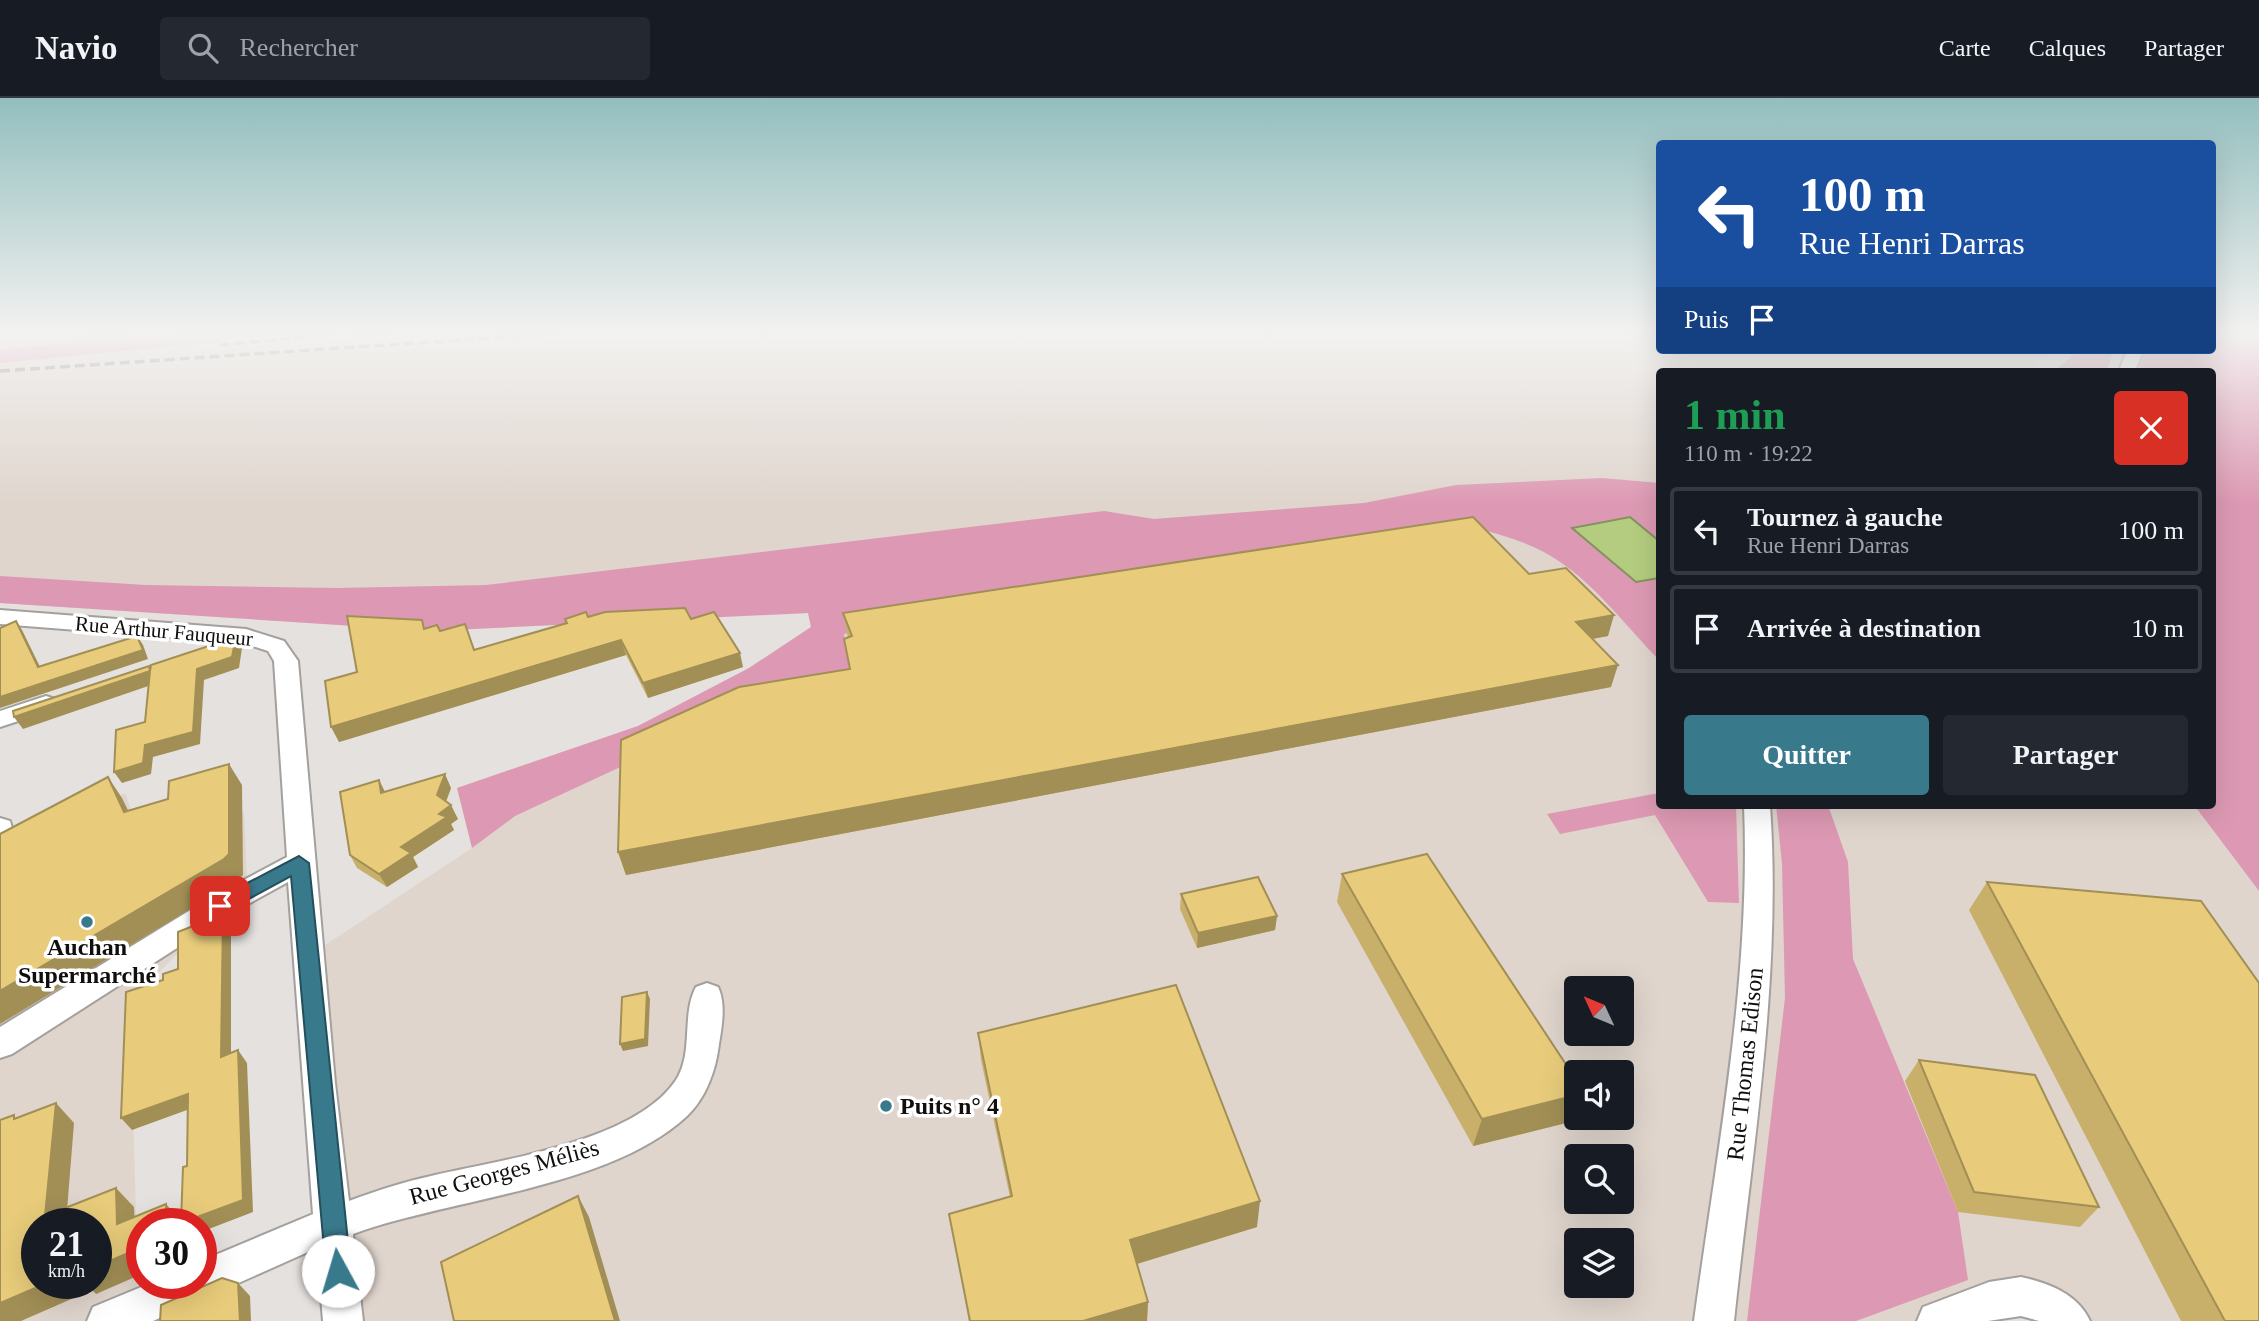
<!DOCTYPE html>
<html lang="fr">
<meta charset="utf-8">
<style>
body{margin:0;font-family:Georgia,serif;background:#242831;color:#f1f3f6;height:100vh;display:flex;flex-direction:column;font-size:26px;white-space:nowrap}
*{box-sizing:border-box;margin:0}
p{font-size:23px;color:#9ea1a6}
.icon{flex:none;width:38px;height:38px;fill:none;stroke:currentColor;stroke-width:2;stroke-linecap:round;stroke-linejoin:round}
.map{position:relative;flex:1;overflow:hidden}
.drawer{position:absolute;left:1656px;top:270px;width:560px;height:441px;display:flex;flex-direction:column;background:#171b24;border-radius:7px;box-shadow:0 7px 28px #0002}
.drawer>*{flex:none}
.guide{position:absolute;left:1656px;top:42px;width:560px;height:214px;border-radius:7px;box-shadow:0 7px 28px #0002;background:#1a4fa0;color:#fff;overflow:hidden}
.needle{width:46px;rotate:314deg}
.controls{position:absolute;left:1564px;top:878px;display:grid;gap:14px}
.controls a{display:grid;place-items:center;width:70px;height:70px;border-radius:7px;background:#171b24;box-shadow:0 7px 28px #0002;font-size:35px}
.speed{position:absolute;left:21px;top:1110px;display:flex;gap:14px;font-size:35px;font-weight:700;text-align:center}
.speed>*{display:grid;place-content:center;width:91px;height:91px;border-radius:50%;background:#171b24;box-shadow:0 7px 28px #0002;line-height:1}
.speed small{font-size:18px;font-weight:400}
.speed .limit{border:10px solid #d22;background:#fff;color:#111}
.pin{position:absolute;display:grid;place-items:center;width:60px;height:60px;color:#fff;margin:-30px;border-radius:14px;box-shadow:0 4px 10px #0006}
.me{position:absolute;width:77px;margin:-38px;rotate:354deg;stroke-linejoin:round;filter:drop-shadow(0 0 5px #0008)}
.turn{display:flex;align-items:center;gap:24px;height:147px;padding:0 28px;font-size:32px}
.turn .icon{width:91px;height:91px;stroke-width:2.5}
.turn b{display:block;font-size:49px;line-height:60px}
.then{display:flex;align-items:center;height:66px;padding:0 28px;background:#0003;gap:14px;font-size:26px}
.round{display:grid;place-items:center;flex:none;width:74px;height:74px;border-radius:7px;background:#242831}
.overview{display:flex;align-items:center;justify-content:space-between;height:119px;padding:0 28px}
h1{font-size:42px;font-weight:800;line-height:52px;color:#1e9e55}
.button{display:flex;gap:14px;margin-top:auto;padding:14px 28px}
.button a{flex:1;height:80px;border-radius:7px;background:#38798c;color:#fff;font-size:28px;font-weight:800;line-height:80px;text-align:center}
.button a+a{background:#242831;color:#f1f3f6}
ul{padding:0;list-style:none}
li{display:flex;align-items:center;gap:21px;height:88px;margin:0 14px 10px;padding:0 14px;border:4px solid #363941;border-radius:7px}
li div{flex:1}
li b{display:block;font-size:26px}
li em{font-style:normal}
header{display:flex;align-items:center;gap:42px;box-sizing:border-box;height:98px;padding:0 35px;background:#171b24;border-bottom:2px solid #363941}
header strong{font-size:33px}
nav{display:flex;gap:38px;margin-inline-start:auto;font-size:24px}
.search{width:490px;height:63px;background:#242831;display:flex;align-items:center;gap:18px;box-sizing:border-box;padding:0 24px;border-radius:7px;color:#9ea1a6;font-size:26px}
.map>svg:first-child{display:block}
.built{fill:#dfd5cd;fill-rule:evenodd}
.green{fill:#dd99b3}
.water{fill:#b3cc7f;stroke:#82935d;stroke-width:2}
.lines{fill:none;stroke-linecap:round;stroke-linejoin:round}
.street-casing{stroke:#a3a09d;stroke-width:4}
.street{fill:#fff;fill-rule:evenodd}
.rail{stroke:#82807f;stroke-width:3.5;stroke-dasharray:10 5;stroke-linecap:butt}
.wall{fill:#c8af6a}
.shaded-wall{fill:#a28f56}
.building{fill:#e8cc7b;stroke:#a28f56;stroke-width:2}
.route{fill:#38798c;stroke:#244f5b;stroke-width:2}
.poi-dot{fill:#38798c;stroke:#fff;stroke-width:2.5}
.labels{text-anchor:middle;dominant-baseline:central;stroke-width:7;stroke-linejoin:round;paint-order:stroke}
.street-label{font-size:21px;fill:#100f0e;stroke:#fff}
.near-poi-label{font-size:24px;font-weight:bold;fill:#100f0e;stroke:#fff}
.near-street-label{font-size:24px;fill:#100f0e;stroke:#fff}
</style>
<header>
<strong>Navio</strong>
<div class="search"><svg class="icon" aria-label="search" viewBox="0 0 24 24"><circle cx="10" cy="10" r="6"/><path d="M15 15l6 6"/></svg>Rechercher</div>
<nav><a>Carte</a><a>Calques</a><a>Partager</a></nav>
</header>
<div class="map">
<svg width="2259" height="1223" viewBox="0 0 2259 1223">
<rect width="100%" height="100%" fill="#e4e1df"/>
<g class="built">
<path d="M 0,235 L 1659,235 L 1659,252 L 2055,252 L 2028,273 L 1659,273 L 1659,707 L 2194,707 L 2259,793 L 2259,1223 L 2069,1223 L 2038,1200 L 1937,1223 L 343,1223 L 310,857 L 472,750 L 457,690 L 638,628 L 749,570 L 811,529 L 808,515 L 432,533 L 0,505 ZM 1577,891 L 1622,891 L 1622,936 L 1577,936 ZM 1577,975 L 1622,975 L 1622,1020 L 1577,1020 ZM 1577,1059 L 1622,1059 L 1622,1104 L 1577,1104 ZM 1577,1143 L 1622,1143 L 1622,1188 L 1577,1188 Z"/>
<path d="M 125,695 L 136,725 L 134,748 L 244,715 L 247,782 L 130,905 L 139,1223 L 0,1223 L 0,760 ZM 37,1125 L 96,1125 L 96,1185 L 37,1185 Z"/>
</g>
<g class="green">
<polygon points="102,235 143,240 220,235 223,238 235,235 306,235 0,265 0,252 78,244 83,239"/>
<polygon points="2212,235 2259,235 2259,793 2194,707 2212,707 2212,273 2138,273 2145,252 2212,252"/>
<polygon points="2079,252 2114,252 2107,273 2055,273"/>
<path d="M 1602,380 L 1659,385 L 1659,443 L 1630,419 L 1573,430 L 1636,484 L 1659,480 L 1659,562 C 1625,527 1591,481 1549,457 C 1527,444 1501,437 1477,430 L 1469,439 L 844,536 L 853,593 L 629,665 L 515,718 L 472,750 L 457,690 L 638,628 L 749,570 L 811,529 L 808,515 L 432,533 L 0,505 L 0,478 L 146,487 L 338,490 L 486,487 L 1104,413 L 1154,421 L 1364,405 L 1456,387 Z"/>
<polygon points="1659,695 1659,707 1736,707 1739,805 1708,804 1655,717 1560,736 1547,716"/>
<polygon points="1776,707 1828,707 1848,764 1853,861 1958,1114 1968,1182 1856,1223 1747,1223 1785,900 1782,766"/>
</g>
<polygon class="water" points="1630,419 1659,443 1659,480 1636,484 1572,430"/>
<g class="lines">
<g class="street-casing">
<g id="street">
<polygon points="2127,252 2143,252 2135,273 2119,273"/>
<path d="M 0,512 L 246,531 L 284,543 L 298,563 L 335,985 L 349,1103 C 376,1093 403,1084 431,1078 C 499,1062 635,1044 676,982 C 694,954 681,917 696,889 L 707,885 L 718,889 C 726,905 722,929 719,946 C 716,972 706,1000 687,1018 C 610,1090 452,1100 353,1136 L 363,1223 L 323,1223 L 317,1150 L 153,1223 L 87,1223 L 93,1209 L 151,1185 L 201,1185 L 201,1163 L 313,1116 L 288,784 L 230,816 L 12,956 L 0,960 L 0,929 L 210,800 L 287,759 L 274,563 L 268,553 L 243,545 L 0,526 Z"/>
<polygon points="46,598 55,601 58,606 55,611 0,629 0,613"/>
<path d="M 1744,707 L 1770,707 C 1782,879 1752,1052 1734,1223 L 1694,1223 C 1717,1052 1751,880 1744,707 Z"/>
<polygon points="0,720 10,723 14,737 10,744 0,747"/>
<path d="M 2021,1179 C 2049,1185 2078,1196 2090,1223 L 2039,1223 L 2021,1218 L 1988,1223 L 1917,1223 L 1923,1209 L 1989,1184 Z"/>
</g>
</g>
<use href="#street" class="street"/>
<g class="rail">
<polyline points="356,238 391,235"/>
<polyline points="220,247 343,235"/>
<polyline points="0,273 563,235"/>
</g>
</g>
<g class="wall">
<polygon points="1529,476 1608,538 1592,541 1611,589 626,777 618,754 850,571 848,540 843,515"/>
<polygon points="588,519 691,521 743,569 648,600 626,557 339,644 357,574 426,530 440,533 465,526 475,552"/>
<polygon points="379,682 385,694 451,690 446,704 458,721 451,726 454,732 413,759 418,769 387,789 357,770 350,757"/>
<polygon points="1342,776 1574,1023 1473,1048 1337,804"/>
<polygon points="1987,784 2259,1223 2181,1223 1969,812"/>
<polygon points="1181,796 1277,818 1275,832 1197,850 1180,811"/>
<polygon points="978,935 1257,1129 1137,1166 1148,1204 1147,1223 969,1223 949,1116 1010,1099 981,962"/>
<polygon points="1919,962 2099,1109 2080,1129 1958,1114 1905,983"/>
</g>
<g class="shaded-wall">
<polygon points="1614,517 1608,538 1570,545 1576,524"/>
<polygon points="16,523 22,532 44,577 38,569"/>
<polygon points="137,538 143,547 148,561 0,610 0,599"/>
<polygon points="236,539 242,550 239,570 204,582 200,646 153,659 151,676 122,685 114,674 145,647 197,571"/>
<polygon points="621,542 626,557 339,644 331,629"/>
<polygon points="740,555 743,569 648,600 643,585"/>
<polygon points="1618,567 1611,589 626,777 618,754"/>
<polygon points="150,573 157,585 23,631 14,619"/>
<polygon points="229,666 242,687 243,777 238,782 0,926 0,893"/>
<polygon points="445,676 451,690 443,711 437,697"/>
<polygon points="108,679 122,700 139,735 124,714"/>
<polygon points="379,682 386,696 381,695"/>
<polygon points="451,707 458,721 451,726 454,732 413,759 418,769 387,789 379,776 401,749 439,716"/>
<polygon points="223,816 231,828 231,971 221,959"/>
<polygon points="1277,818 1275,832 1197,850 1198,835"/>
<polygon points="647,894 650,901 648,948 623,953 620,946"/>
<polygon points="238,952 247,965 253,1114 201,1134 201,1125 167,1125 166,1106 183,1125"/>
<polygon points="188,996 198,1008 132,1032 121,1020"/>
<polygon points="1577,997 1577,1016 1574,1023 1473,1048 1482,1021"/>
<polygon points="56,1005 74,1025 66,1125 45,1118"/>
<polygon points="116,1090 134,1109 136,1145 117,1126"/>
<polygon points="578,1098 589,1119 620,1223 615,1223"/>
<polygon points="1260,1103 1257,1129 1130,1168 1130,1142"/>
<polygon points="142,1149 142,1176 96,1196 92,1192 21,1223 0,1223 0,1205 47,1185 96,1185 96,1169"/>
<polygon points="238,1185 250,1198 251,1223 240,1223"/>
<polygon points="1148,1204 1147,1223 1083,1223"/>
</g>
<g class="building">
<polygon points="1473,419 1529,476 1566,470 1614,517 1576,524 1618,567 618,754 621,642 739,589 850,571 844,541 852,538 843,515"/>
<polygon points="685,510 691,521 714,514 740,555 643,585 621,542 331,629 325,583 357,574 347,518 422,522 424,531 437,527 440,533 465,526 474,552 567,525 565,521 586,514 588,519 605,514"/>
<polygon points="16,523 38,569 137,538 143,552 0,599 0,530"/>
<polygon points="236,539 232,559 197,571 193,634 145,647 143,665 114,674 116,632 145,624 150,573 14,619 13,613 149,568 150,573 151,567"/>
<polygon points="229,666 229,756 224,761 0,893 0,736 108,679 124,714 168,701 169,683"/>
<polygon points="445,676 437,697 451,707 439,716 447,719 401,749 411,755 379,776 350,757 340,694 379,682 381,695"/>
<polygon points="1427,756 1577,983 1577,997 1482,1021 1342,776"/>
<polygon points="1258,779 1277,818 1198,835 1181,796"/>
<polygon points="1987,784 2201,803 2259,885 2259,1223 2225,1223"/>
<polygon points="223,816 221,959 238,952 243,1102 181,1125 183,1069 187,1068 188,996 121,1020 126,894 163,882 163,876 178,871 178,834"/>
<polygon points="1176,887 1260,1103 1130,1142 1148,1204 1083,1223 970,1223 949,1116 1012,1098 978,935"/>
<polygon points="647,894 645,941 620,946 622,899"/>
<polygon points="1919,962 2035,977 2099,1109 1974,1094"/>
<polygon points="56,1005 45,1118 116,1090 117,1126 166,1106 167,1125 142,1125 142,1149 96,1169 96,1125 37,1125 37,1185 47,1185 0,1205 0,1022 14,1017 14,1021"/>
<polygon points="578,1098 615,1223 454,1223 441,1164"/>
<polygon points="222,1180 238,1185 240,1223 160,1223 161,1207"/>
</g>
<linearGradient id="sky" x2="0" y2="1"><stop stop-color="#93bebe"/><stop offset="0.58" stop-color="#f3f2f1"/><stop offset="1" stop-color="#f3f2f1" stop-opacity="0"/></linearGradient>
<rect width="2259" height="406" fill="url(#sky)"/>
<polygon class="route" points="299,758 309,765 351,1173 347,1182 338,1185 329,1182 326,1173 291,778 227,813 220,815 211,808 213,803"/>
<g class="poi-dot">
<circle cx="87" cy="824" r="7"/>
<circle cx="886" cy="1008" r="7"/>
</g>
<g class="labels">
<g class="street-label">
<text transform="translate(164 533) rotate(5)">Rue Arthur Fauqueur</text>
</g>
<g class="near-poi-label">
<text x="87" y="849">Auchan<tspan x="87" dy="28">Supermarché</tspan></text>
<text x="900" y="1008" text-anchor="start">Puits n° 4</text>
</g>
<g class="near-street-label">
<text transform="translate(1745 966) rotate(-84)">Rue Thomas Edison</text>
<text transform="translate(504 1074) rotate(-15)">Rue Georges Méliès</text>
</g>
</g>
</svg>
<div class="controls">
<a><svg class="needle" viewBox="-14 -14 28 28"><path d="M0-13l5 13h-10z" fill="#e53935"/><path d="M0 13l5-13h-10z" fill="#9ea1a6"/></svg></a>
<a><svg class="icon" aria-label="sound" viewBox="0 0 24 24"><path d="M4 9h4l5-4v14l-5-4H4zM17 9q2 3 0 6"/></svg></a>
<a><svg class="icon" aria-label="search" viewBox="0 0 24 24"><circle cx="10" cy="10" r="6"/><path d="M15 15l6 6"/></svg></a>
<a><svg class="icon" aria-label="layers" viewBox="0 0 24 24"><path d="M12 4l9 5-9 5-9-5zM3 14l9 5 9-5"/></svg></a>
</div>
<div class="speed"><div>21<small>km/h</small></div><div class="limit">30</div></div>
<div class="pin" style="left:220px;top:808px;background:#d93025"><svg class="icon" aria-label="arrive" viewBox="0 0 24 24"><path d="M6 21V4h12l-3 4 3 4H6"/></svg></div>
<svg class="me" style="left:338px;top:1173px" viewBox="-20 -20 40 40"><circle r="19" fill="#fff"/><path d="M0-13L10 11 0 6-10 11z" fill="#38798c"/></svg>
<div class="guide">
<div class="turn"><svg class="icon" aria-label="left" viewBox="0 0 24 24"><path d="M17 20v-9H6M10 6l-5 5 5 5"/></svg><div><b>100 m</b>Rue Henri Darras</div></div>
<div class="then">Puis<svg class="icon" aria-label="arrive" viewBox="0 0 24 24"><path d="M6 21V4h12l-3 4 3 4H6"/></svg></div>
</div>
<section class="drawer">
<div class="overview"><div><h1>1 min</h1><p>110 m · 19:22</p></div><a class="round" style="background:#d93025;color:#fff"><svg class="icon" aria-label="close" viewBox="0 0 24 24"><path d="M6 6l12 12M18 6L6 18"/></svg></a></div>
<ul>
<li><svg class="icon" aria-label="left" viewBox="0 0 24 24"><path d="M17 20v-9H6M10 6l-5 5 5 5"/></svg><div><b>Tournez à gauche</b><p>Rue Henri Darras</p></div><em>100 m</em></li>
<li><svg class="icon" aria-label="arrive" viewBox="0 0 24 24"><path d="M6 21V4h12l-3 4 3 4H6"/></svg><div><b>Arrivée à destination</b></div><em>10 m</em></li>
</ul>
<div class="button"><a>Quitter</a><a>Partager</a></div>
</section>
</div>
